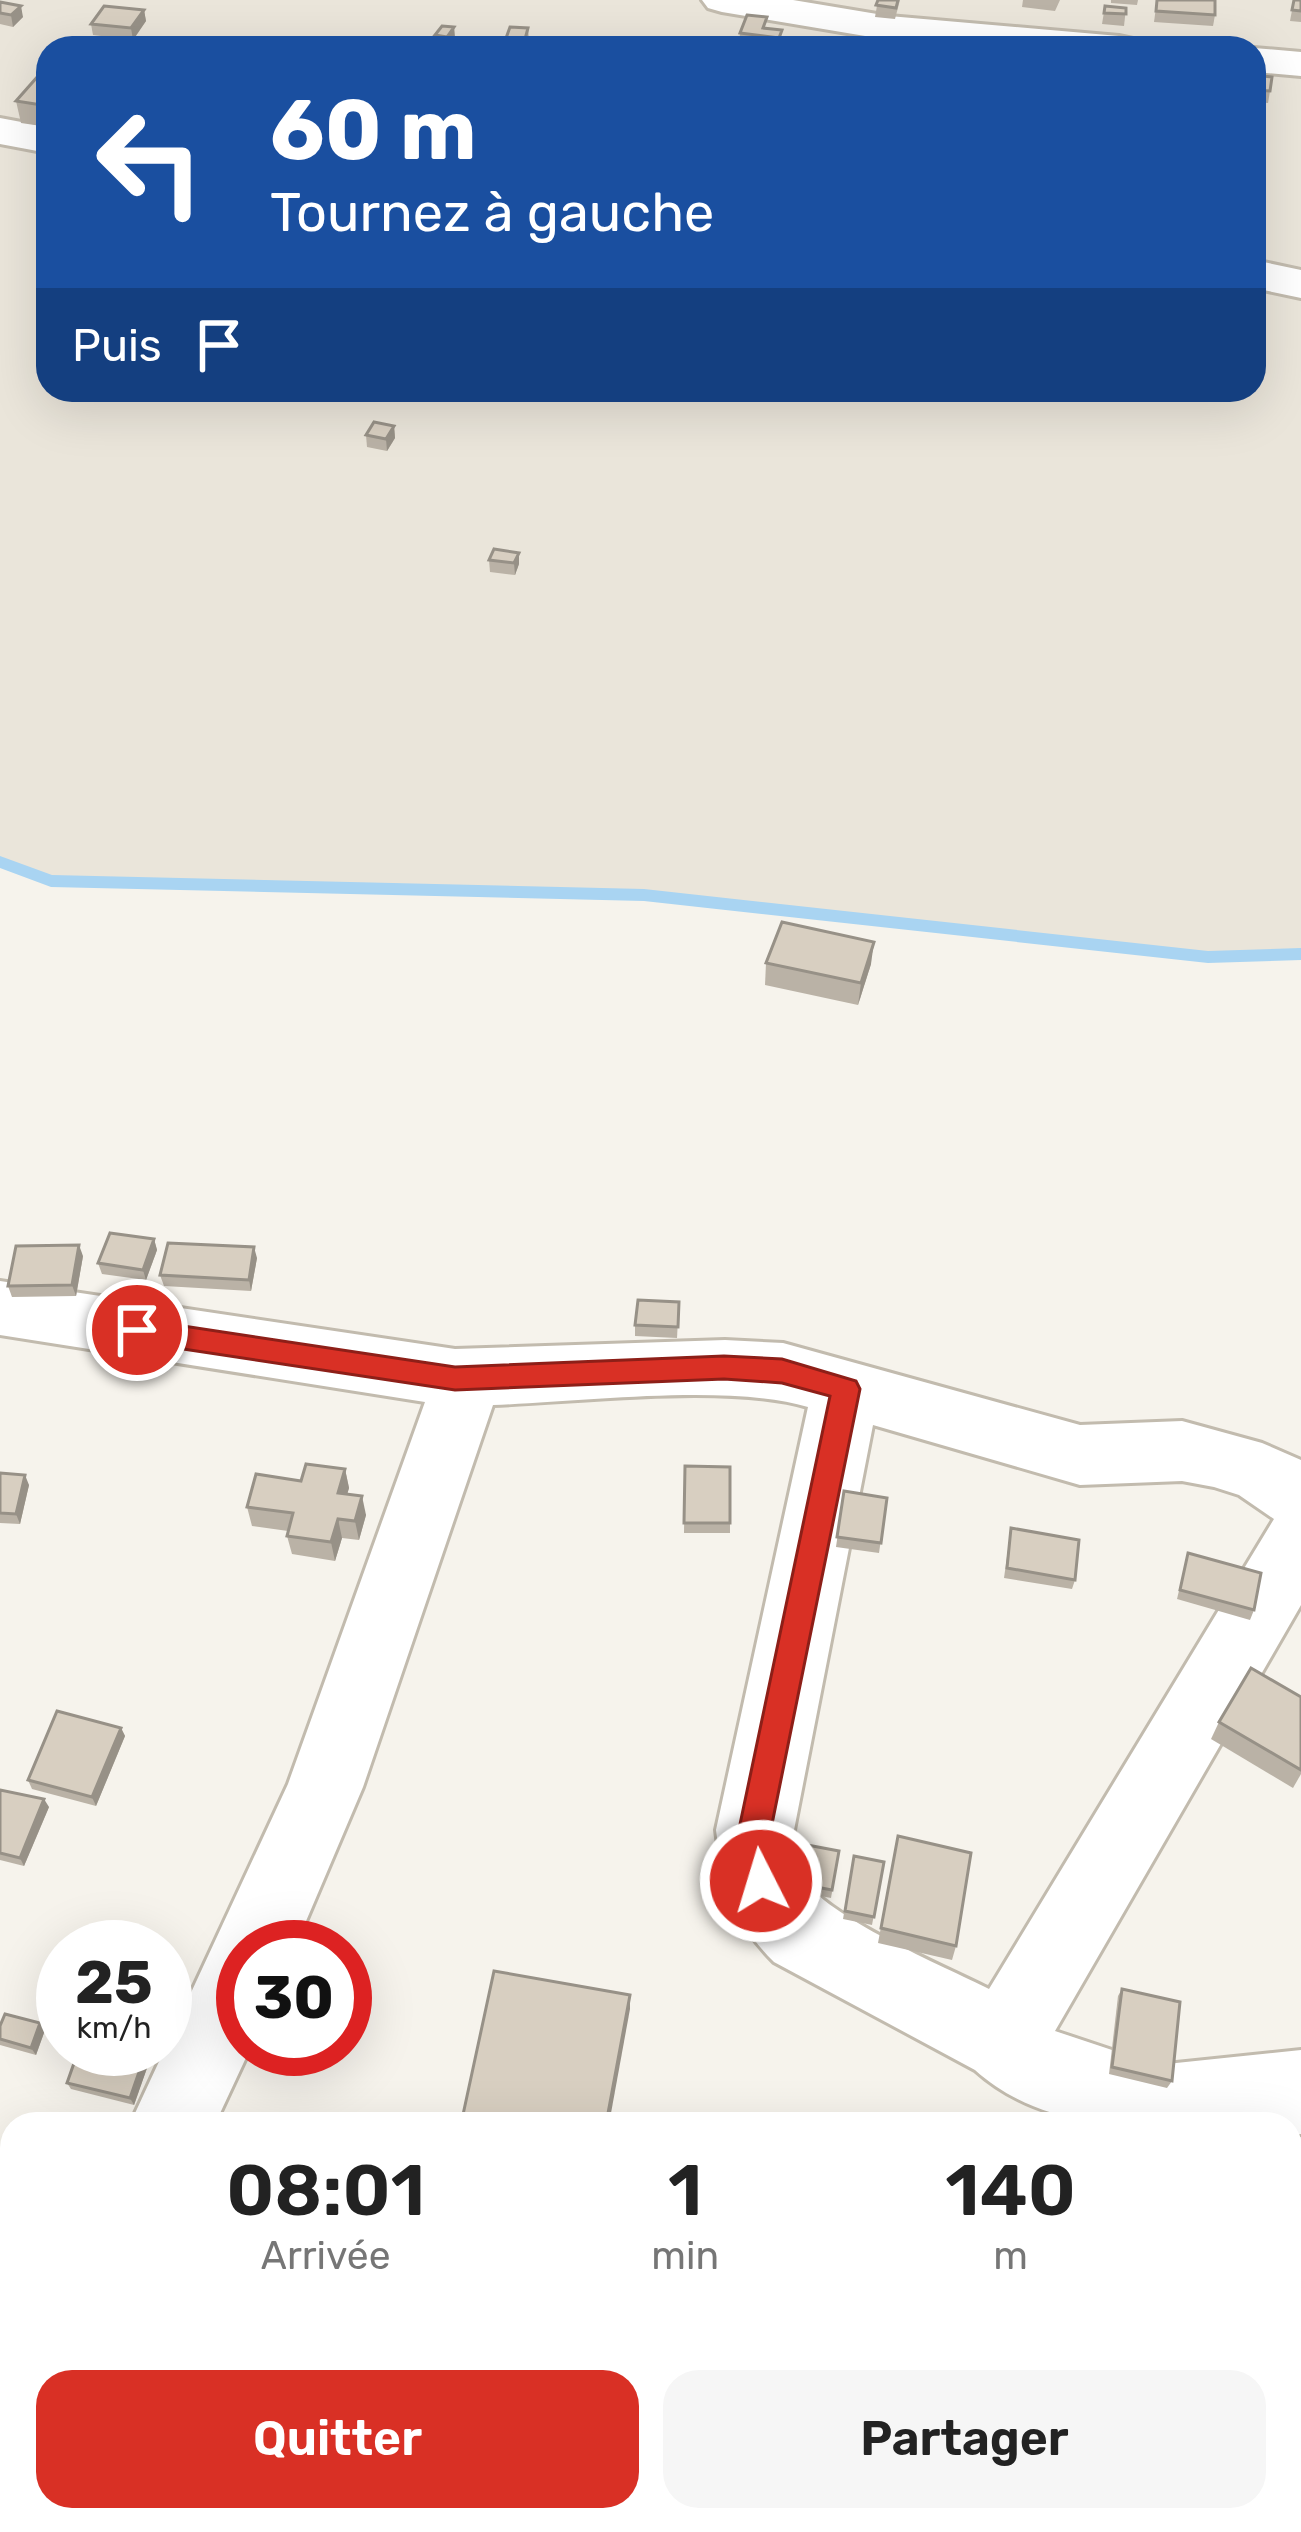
<!DOCTYPE html>
<html lang="fr">
<meta charset="utf-8">
<style>
body{margin:0;font-family:Rubik,sans-serif;background:#f6f6f6;color:#222;height:100vh;display:flex;flex-direction:column;font-size:45px;white-space:nowrap}
*{box-sizing:border-box;margin:0}
p{font-size:39px;color:#767676}
.icon{flex:none;width:66px;height:66px;fill:none;stroke:currentColor;stroke-width:2;stroke-linecap:round;stroke-linejoin:round}
.map{position:relative;flex:1;overflow:hidden}
.side{position:absolute;left:0px;top:2112px;width:1302px;height:420px;display:flex;flex-direction:column;background:#fff;border-radius:36px 36px 0 0;box-shadow:0 12px 48px #0002}
.side>*{flex:none}
.hud{position:absolute;left:36px;top:36px;width:1230px;height:366px;border-radius:36px;box-shadow:0 12px 48px #0002;background:#1a4fa0;color:#fff;overflow:hidden}
.speed{position:absolute;left:36px;top:1920px;display:flex;gap:24px;font-size:60px;font-weight:700;text-align:center}
.speed>*{display:grid;place-content:center;width:156px;height:156px;border-radius:50%;background:#fff;box-shadow:0 12px 48px #0002;line-height:1}
.speed small{font-size:30px;font-weight:400}
.speed .limit{border:18px solid #d22;background:#fff;color:#111}
.pin{position:absolute;display:grid;place-items:center;width:102px;height:102px;color:#fff;margin:-51px;border:6px solid #fff;border-radius:50%;box-shadow:0 3px 12px #0007}
.me{position:absolute;width:132px;margin:-66px;rotate:355deg;stroke-linejoin:round;filter:drop-shadow(0 0 9px #0008)}
.turn{display:flex;align-items:center;gap:42px;height:252px;padding:0 36px;font-size:54px}
.turn .icon{width:156px;height:156px;stroke-width:2.5}
.turn b{display:block;font-size:84px;line-height:102px}
.then{display:flex;align-items:center;height:114px;padding:0 36px;background:#0003;gap:24px;font-size:45px}
.eta{display:flex;justify-content:space-evenly;align-items:center;height:204px;text-align:center}
.eta b{font-size:72px;font-weight:600;line-height:84px}
.action{display:flex;gap:24px;margin-top:auto;padding:24px 36px}
.action a{flex:1;height:138px;border-radius:36px;background:#d93025;color:#fff;font-size:48px;font-weight:600;line-height:138px;text-align:center}
.action a+a{background:#f6f6f6;color:#222}
.map>svg:first-child{display:block}
.residential{fill:#eae5da;fill-rule:evenodd}
.lines{fill:none;stroke-linecap:round;stroke-linejoin:round}
.stream{fill:#a9d4f2;fill-rule:evenodd}
.minor-casing{stroke:#c2bbae;stroke-width:6}
.minor{fill:#fff;fill-rule:evenodd}
.wall{fill:#bab2a6}
.shaded-wall{fill:#979187}
.building{fill:#d8cfc1;stroke:#979187;stroke-width:3}
.route{fill:#d93025;stroke:#8d1f18;stroke-width:3}
</style>
<div class="map">
<svg width="1301" height="2532" viewBox="0 0 1301 2532">
<rect width="100%" height="100%" fill="#f6f3ec"/>
<path class="residential" d="M 0,0 L 1301,0 L 1301,954 L 1208,957 L 644,895 L 51,881 L 0,862 ZM 48,48 L 1254,48 L 1254,390 L 48,390 Z"/>
<g class="lines">
<polygon class="stream" points="0,856 52,875 644,889 1208,951 1301,948 1301,960 1208,963 644,901 51,887 0,868"/>
<g class="minor-casing">
<g id="minor">
<polygon points="702,0 793,0 889,16 1119,36 1133,39 1139,48 980,48 889,40 722,12 708,8"/>
<polygon points="1253,48 1254,48 1301,52 1301,76 1254,72"/>
<polygon points="0,118 48,127 48,153 0,144"/>
<polygon points="1254,260 1301,270 1301,298 1254,288"/>
<path d="M 0,1281 L 455,1349 L 725,1340 L 783,1343 L 1080,1425 L 1182,1421 L 1262,1443 L 1301,1460 L 1301,1605 L 1055,2031 L 1157,2065 L 1301,2050 L 1301,2134 L 1290,2135 L 1290,2124 C 1185,2124 1059,2146 975,2070 L 774,1962 C 736,1925 722,1881 716,1830 L 808,1407 C 726,1383 582,1402 493,1405 L 363,1787 L 295,1947 L 243,1947 L 243,2049 L 250,2049 L 215,2124 L 130,2124 L 288,1784 L 425,1402 L 0,1335 ZM 873,1425 L 1080,1485 L 1182,1481 L 1214,1487 L 1239,1495 L 1274,1519 L 989,1989 C 946,1967 823,1916 803,1877 C 796,1863 796,1845 794,1830 Z"/>
<polygon points="12,2415 12,2520 28,2520 0,2532 0,2420"/>
</g>
</g>
<use href="#minor" class="minor"/>
</g>
<g class="wall">
<polygon points="878,0 900,0 895,19 875,17"/>
<polygon points="1023,0 1060,0 1055,11 1022,7"/>
<polygon points="1111,0 1138,0 1137,5 1111,3"/>
<polygon points="1157,0 1215,15 1213,26 1154,22"/>
<polygon points="1294,0 1301,0 1301,22 1290,21"/>
<polygon points="0,2 23,17 13,27 0,24"/>
<polygon points="1105,6 1126,8 1124,26 1102,24"/>
<polygon points="144,10 146,21 133,40 93,35 91,24"/>
<polygon points="454,27 455,39 448,48 401,48 436,46 435,35"/>
<polygon points="528,28 529,40 526,48 503,48 506,46 505,41"/>
<polygon points="767,29 782,30 779,48 739,45 740,33"/>
<polygon points="1254,75 1270,91 1268,103 1254,102"/>
<polygon points="48,77 48,127 21,123 16,101"/>
<polygon points="394,426 395,438 387,451 367,447 366,435"/>
<polygon points="519,553 519,564 515,575 490,572 489,560"/>
<polygon points="766,963 871,964 858,1005 765,985"/>
<polygon points="154,1239 157,1250 146,1280 102,1274 98,1263"/>
<polygon points="83,1256 76,1296 12,1297 8,1286"/>
<polygon points="257,1258 251,1291 164,1286 160,1275"/>
<polygon points="679,1302 677,1338 635,1336 635,1325"/>
<polygon points="685,1466 730,1467 730,1533 684,1533"/>
<polygon points="345,1469 349,1488 347,1494 366,1515 359,1540 342,1538 335,1561 292,1554 287,1536 288,1531 252,1526 247,1507 301,1481"/>
<polygon points="0,1473 29,1485 20,1524 0,1523"/>
<polygon points="844,1491 887,1498 879,1553 836,1547"/>
<polygon points="1011,1528 1075,1580 1072,1589 1004,1578"/>
<polygon points="1188,1553 1254,1610 1250,1620 1177,1599"/>
<polygon points="1301,1697 1301,1774 1293,1788 1211,1739 1219,1722"/>
<polygon points="121,1728 125,1736 96,1806 32,1789 28,1780"/>
<polygon points="0,1790 49,1807 24,1866 0,1860"/>
<polygon points="898,1836 956,1946 952,1960 878,1943"/>
<polygon points="802,1844 839,1851 831,1898 794,1891"/>
<polygon points="854,1856 884,1862 872,1925 843,1919"/>
<polygon points="1122,1989 1172,2081 1167,2088 1109,2074 1118,1996"/>
<polygon points="0,2026 45,2030 36,2055 0,2045"/>
<polygon points="153,2051 134,2105 71,2089 67,2083"/>
<polygon points="409,2520 451,2520 448,2532 440,2532 411,2522"/>
<polygon points="1259,2520 1290,2520 1301,2532 1255,2532"/>
</g>
<g class="shaded-wall">
<polygon points="21,6 23,17 13,27 11,15"/>
<polygon points="144,10 146,21 133,40 131,28"/>
<polygon points="454,27 455,39 448,48 447,37"/>
<polygon points="394,426 395,438 387,451 386,439"/>
<polygon points="519,553 519,564 515,575 514,563"/>
<polygon points="874,942 871,964 858,1005 861,983"/>
<polygon points="154,1239 157,1250 146,1280 143,1270"/>
<polygon points="79,1245 83,1256 76,1296 72,1285"/>
<polygon points="254,1247 257,1258 251,1291 249,1280"/>
<polygon points="345,1469 349,1488 342,1512 338,1493"/>
<polygon points="25,1475 29,1485 20,1524 16,1514"/>
<polygon points="362,1496 366,1515 359,1540 355,1521"/>
<polygon points="338,1519 342,1538 335,1561 331,1542"/>
<polygon points="121,1728 125,1736 96,1806 92,1797"/>
<polygon points="44,1799 49,1807 24,1866 20,1858"/>
<polygon points="630,1995 630,2009 609,2124 606,2124"/>
<polygon points="40,2023 45,2030 36,2055 31,2048"/>
<polygon points="147,2049 152,2049 153,2051 134,2105 130,2098"/>
<polygon points="446,2520 451,2520 448,2532 443,2527"/>
</g>
<g class="building">
<polygon points="878,0 898,0 896,8 876,5"/>
<polygon points="1157,0 1215,0 1215,15 1156,11"/>
<polygon points="1294,0 1301,0 1301,11 1292,10"/>
<polygon points="0,2 21,6 11,15 0,13"/>
<polygon points="104,6 144,10 131,28 91,24"/>
<polygon points="1105,6 1126,8 1126,14 1104,13"/>
<polygon points="747,15 767,17 763,28 782,30 779,38 740,33"/>
<polygon points="442,26 454,27 447,37 435,35"/>
<polygon points="510,27 528,28 524,43 505,41"/>
<polygon points="406,42 444,47 401,48"/>
<polygon points="599,43 617,45 616,48 597,48"/>
<polygon points="39,75 48,77 48,106 16,101"/>
<polygon points="1254,75 1272,77 1270,91 1254,90"/>
<polygon points="374,422 394,426 386,439 366,435"/>
<polygon points="494,549 519,553 514,563 489,560"/>
<polygon points="782,922 874,942 861,983 766,963"/>
<polygon points="110,1233 154,1239 143,1270 98,1263"/>
<polygon points="168,1243 254,1247 249,1280 160,1275"/>
<polygon points="79,1245 72,1285 8,1286 16,1246"/>
<polygon points="638,1300 679,1302 678,1327 635,1325"/>
<polygon points="306,1464 345,1469 338,1493 362,1496 355,1521 338,1519 331,1542 287,1536 293,1513 247,1507 256,1474 301,1481"/>
<polygon points="685,1466 730,1467 730,1523 684,1523"/>
<polygon points="0,1473 25,1475 16,1514 0,1513"/>
<polygon points="844,1491 887,1498 881,1543 837,1537"/>
<polygon points="1011,1528 1079,1540 1075,1580 1007,1568"/>
<polygon points="1188,1553 1261,1573 1254,1610 1180,1590"/>
<polygon points="1251,1668 1301,1697 1301,1770 1219,1722"/>
<polygon points="57,1711 121,1728 92,1797 28,1780"/>
<polygon points="0,1790 44,1799 20,1858 0,1853"/>
<polygon points="898,1836 971,1853 956,1946 881,1928"/>
<polygon points="802,1844 839,1851 832,1890 795,1883"/>
<polygon points="854,1856 884,1862 874,1917 845,1911"/>
<polygon points="494,1971 630,1995 606,2124 461,2124"/>
<polygon points="1122,1989 1180,2002 1172,2081 1112,2067"/>
<polygon points="5,2014 40,2023 31,2048 0,2039 0,2026"/>
<polygon points="79,2049 147,2049 130,2098 67,2083"/>
<polygon points="1290,2415 1301,2420 1301,2532 1264,2532 1267,2520 1290,2520"/>
<polygon points="422,2520 446,2520 443,2527"/>
<polygon points="788,2520 889,2520 919,2532 785,2532"/>
<polygon points="357,2522 397,2532 355,2532"/>
</g>
<polygon class="route" points="137,1319 455,1367 724,1356 782,1359 856,1381 860,1389 771,1829 778,1881 773,1892 761,1896 750,1892 739,1829 830,1396 782,1383 724,1379 455,1390 137,1342 127,1339 123,1330 127,1322"/>
</svg>
<div class="speed"><div>25<small>km/h</small></div><div class="limit">30</div></div>
<div class="pin" style="left:137px;top:1330px;background:#d93025"><svg class="icon" aria-label="arrive" viewBox="0 0 24 24"><path d="M6 21V4h12l-3 4 3 4H6"/></svg></div>
<svg class="me" style="left:761px;top:1881px" viewBox="-20 -20 40 40"><circle r="17" fill="#d93025" stroke="#fff" stroke-width="3"/><path d="M0-11L8 9 0 5-8 9z" fill="#fff"/></svg>
<div class="hud">
<div class="turn"><svg class="icon" aria-label="left" viewBox="0 0 24 24"><path d="M17 20v-9H6M10 6l-5 5 5 5"/></svg><div><b>60 m</b>Tournez à gauche</div></div>
<div class="then">Puis<svg class="icon" aria-label="arrive" viewBox="0 0 24 24"><path d="M6 21V4h12l-3 4 3 4H6"/></svg></div>
</div>
<section class="side">
<div class="eta">
<div><b>08:01</b><p>Arrivée</p></div>
<div><b>1</b><p>min</p></div>
<div><b>140</b><p>m</p></div>
</div>
<div class="action"><a>Quitter</a><a>Partager</a></div>
</section>
</div>
